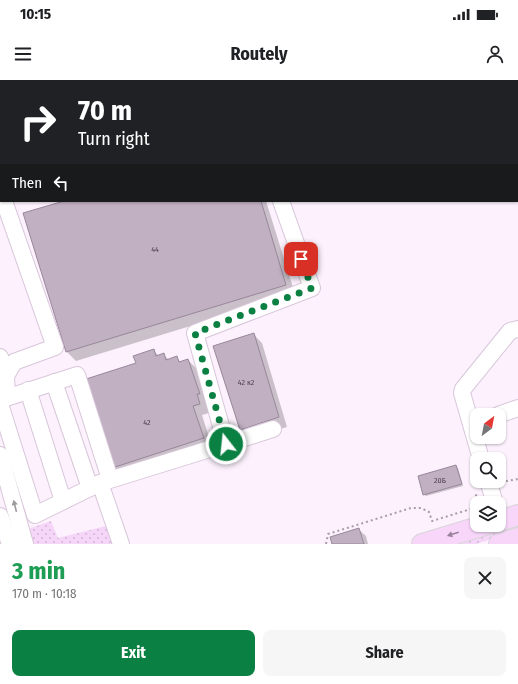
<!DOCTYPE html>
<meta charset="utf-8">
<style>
body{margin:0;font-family:"Fira Sans Condensed",sans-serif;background:#f6f6f6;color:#202124;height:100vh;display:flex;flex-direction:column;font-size:15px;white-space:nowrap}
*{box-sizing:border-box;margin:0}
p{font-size:13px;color:#757577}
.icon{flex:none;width:22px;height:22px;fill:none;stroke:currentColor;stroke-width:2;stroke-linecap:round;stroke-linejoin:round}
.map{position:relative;height:464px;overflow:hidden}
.sheet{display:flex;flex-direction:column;background:#fff;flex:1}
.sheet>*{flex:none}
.top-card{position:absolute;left:0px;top:0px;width:518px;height:122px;box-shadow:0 1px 3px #0004;background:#202124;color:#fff;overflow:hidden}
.needle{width:26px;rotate:32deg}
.controls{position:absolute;left:470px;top:328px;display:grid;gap:8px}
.controls a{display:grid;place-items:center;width:36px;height:36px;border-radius:8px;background:#fff;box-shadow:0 1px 3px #0004;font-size:20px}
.pin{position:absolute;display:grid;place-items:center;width:34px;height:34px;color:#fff;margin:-17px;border-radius:8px;box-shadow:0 2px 6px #0006}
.me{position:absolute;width:44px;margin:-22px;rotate:344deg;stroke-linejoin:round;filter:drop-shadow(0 0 3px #0008)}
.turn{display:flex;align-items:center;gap:14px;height:84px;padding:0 12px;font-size:18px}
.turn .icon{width:52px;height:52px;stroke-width:2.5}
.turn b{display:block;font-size:28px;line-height:34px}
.then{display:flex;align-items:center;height:38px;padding:0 12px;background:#0003;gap:8px;font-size:15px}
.round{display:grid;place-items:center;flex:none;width:42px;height:42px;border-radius:8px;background:#f6f6f6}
.headline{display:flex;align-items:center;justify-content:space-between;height:68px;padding:0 12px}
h1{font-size:24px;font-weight:700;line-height:30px;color:#1e9e55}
.action{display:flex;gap:8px;margin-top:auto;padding:8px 12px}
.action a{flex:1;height:46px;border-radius:8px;background:#0b8043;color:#fff;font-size:16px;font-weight:700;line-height:46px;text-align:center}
.action a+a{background:#f6f6f6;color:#202124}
.status{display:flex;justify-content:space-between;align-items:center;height:28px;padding:0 20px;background:#fff;direction:ltr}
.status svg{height:11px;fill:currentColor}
header{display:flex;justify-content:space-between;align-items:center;height:52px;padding:0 12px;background:#fff;font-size:18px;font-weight:700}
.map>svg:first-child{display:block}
.grass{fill:url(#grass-dots)}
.shadow{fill:#0003}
.building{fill:#c1afc2;stroke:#99879a}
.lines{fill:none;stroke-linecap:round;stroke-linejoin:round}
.minor-casing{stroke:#d8c6da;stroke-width:18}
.major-casing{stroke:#d8d6d8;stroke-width:22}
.path{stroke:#a69da7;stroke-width:2;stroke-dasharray:2 3;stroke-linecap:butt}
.minor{stroke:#fff;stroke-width:16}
.major{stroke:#f7d6fa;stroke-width:20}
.oneway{fill:#9d9a9d}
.oneway2{fill:#98839a}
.route{stroke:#0b8043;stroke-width:7;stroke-dasharray:0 12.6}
.labels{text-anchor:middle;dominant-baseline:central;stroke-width:4;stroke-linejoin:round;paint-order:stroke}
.number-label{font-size:8px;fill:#4c424c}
</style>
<div class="status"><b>10:15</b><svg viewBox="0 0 49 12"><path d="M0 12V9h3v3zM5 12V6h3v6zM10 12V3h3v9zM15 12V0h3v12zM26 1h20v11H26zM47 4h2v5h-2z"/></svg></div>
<header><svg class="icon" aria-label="menu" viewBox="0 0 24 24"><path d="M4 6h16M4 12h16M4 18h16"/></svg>Routely<svg class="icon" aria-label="person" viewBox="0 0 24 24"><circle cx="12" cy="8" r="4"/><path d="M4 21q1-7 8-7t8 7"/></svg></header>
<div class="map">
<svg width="518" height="464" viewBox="0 0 518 464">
<defs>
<pattern id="grass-dots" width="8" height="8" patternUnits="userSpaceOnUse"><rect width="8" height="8" fill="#f5d5f8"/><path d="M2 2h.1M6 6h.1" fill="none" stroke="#d2b6d4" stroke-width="1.8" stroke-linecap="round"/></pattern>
</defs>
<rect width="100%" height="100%" fill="#fcf1fd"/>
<g class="grass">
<polygon points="51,441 58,458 110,445 116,464 28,464 28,449"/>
<polygon points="518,442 518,451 476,464 449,464"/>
</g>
<g class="shadow">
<polygon points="372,0 421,0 371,1"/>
<polygon points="67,121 266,121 295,214 76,281 67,272 25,134"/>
<polygon points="253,254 262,263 287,347 250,358 241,349"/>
<polygon points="153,270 159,276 163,274 169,280 176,278 181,282 188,280 197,289 208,323 206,323 209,333 202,335 212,367 122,397 113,388 137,284"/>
<polygon points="456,386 458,388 463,406 426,416 424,414"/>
<polygon points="359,450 366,456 368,464 333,464"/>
</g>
<g class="building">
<polygon points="64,121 261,121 286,205 66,272 23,133"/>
<polygon points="254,253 279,337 240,350 213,266"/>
<polygon points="154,269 156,276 164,273 166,280 177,276 179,282 188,279 200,314 197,314 200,324 193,326 204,358 112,388 83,300 136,283 133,276"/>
<polygon points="456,385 462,404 423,415 418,396"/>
<polygon points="359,448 364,464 332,464 330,457"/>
</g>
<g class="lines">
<g class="minor-casing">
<g id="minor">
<polyline points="339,0 340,1"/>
<polyline points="422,1 423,0"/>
<polyline points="517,11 518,11"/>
<polyline points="4,121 55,267 14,282 6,296 7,316"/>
<polyline points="0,277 6,296"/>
<polyline points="54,302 90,408"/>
<polyline points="28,310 63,421"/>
<polyline points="0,320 77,295 110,399"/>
<polyline points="0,324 35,435 100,403 226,364 195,253 312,208 281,121"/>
<polyline points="498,335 518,328"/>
<polyline points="226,364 273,349"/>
<polyline points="0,375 25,464"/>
<polyline points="481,379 462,313 463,309 510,251 518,249"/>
<polyline points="488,401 495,423"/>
<polyline points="100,403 121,464"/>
<polyline points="0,436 10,464"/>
</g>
</g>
<g class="major-casing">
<g id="major">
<polyline points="499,441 518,435"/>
<polyline points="422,464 485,445"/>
<polyline points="499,464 518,458"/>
</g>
</g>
<g class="path">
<polyline points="501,402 518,399"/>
<polyline points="326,464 328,454 411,428 421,428 429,432 432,441 471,429 477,413"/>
</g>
<use href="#minor" class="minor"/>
<use href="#major" class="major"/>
</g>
<defs><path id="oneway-solid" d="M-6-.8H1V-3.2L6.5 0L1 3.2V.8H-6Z"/></defs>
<use class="oneway" href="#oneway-solid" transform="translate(15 426) rotate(-104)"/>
<use class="oneway2" href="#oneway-solid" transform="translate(453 454) rotate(163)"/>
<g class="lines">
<polyline class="route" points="226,364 195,253 312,208 301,179"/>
</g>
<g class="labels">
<g class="number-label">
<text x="155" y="169">44</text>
<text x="246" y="302">42 к2</text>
<text x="147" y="342">42</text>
<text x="440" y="400">20Б</text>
</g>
</g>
</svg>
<div class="controls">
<a><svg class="needle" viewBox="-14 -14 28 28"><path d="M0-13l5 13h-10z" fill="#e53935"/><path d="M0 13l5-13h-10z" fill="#757577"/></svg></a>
<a><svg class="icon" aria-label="search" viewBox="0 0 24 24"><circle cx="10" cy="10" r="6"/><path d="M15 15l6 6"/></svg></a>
<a><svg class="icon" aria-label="layers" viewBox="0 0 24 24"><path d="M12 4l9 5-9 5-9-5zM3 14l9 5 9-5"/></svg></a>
</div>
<div class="pin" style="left:301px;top:179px;background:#d93025"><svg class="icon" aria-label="arrive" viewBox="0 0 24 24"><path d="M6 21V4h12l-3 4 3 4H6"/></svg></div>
<svg class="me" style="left:226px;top:364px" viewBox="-20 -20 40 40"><circle r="17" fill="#0b8043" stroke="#fff" stroke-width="3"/><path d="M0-11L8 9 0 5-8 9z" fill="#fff"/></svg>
<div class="top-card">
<div class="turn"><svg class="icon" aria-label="right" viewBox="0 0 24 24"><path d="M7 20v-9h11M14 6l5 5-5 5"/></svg><div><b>70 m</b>Turn right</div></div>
<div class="then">Then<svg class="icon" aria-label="left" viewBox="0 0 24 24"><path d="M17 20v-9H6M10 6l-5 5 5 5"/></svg></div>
</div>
</div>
<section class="sheet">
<div class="headline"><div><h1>3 min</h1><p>170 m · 10:18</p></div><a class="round"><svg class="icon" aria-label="close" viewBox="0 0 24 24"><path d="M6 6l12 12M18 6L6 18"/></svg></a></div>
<div class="action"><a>Exit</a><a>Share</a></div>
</section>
